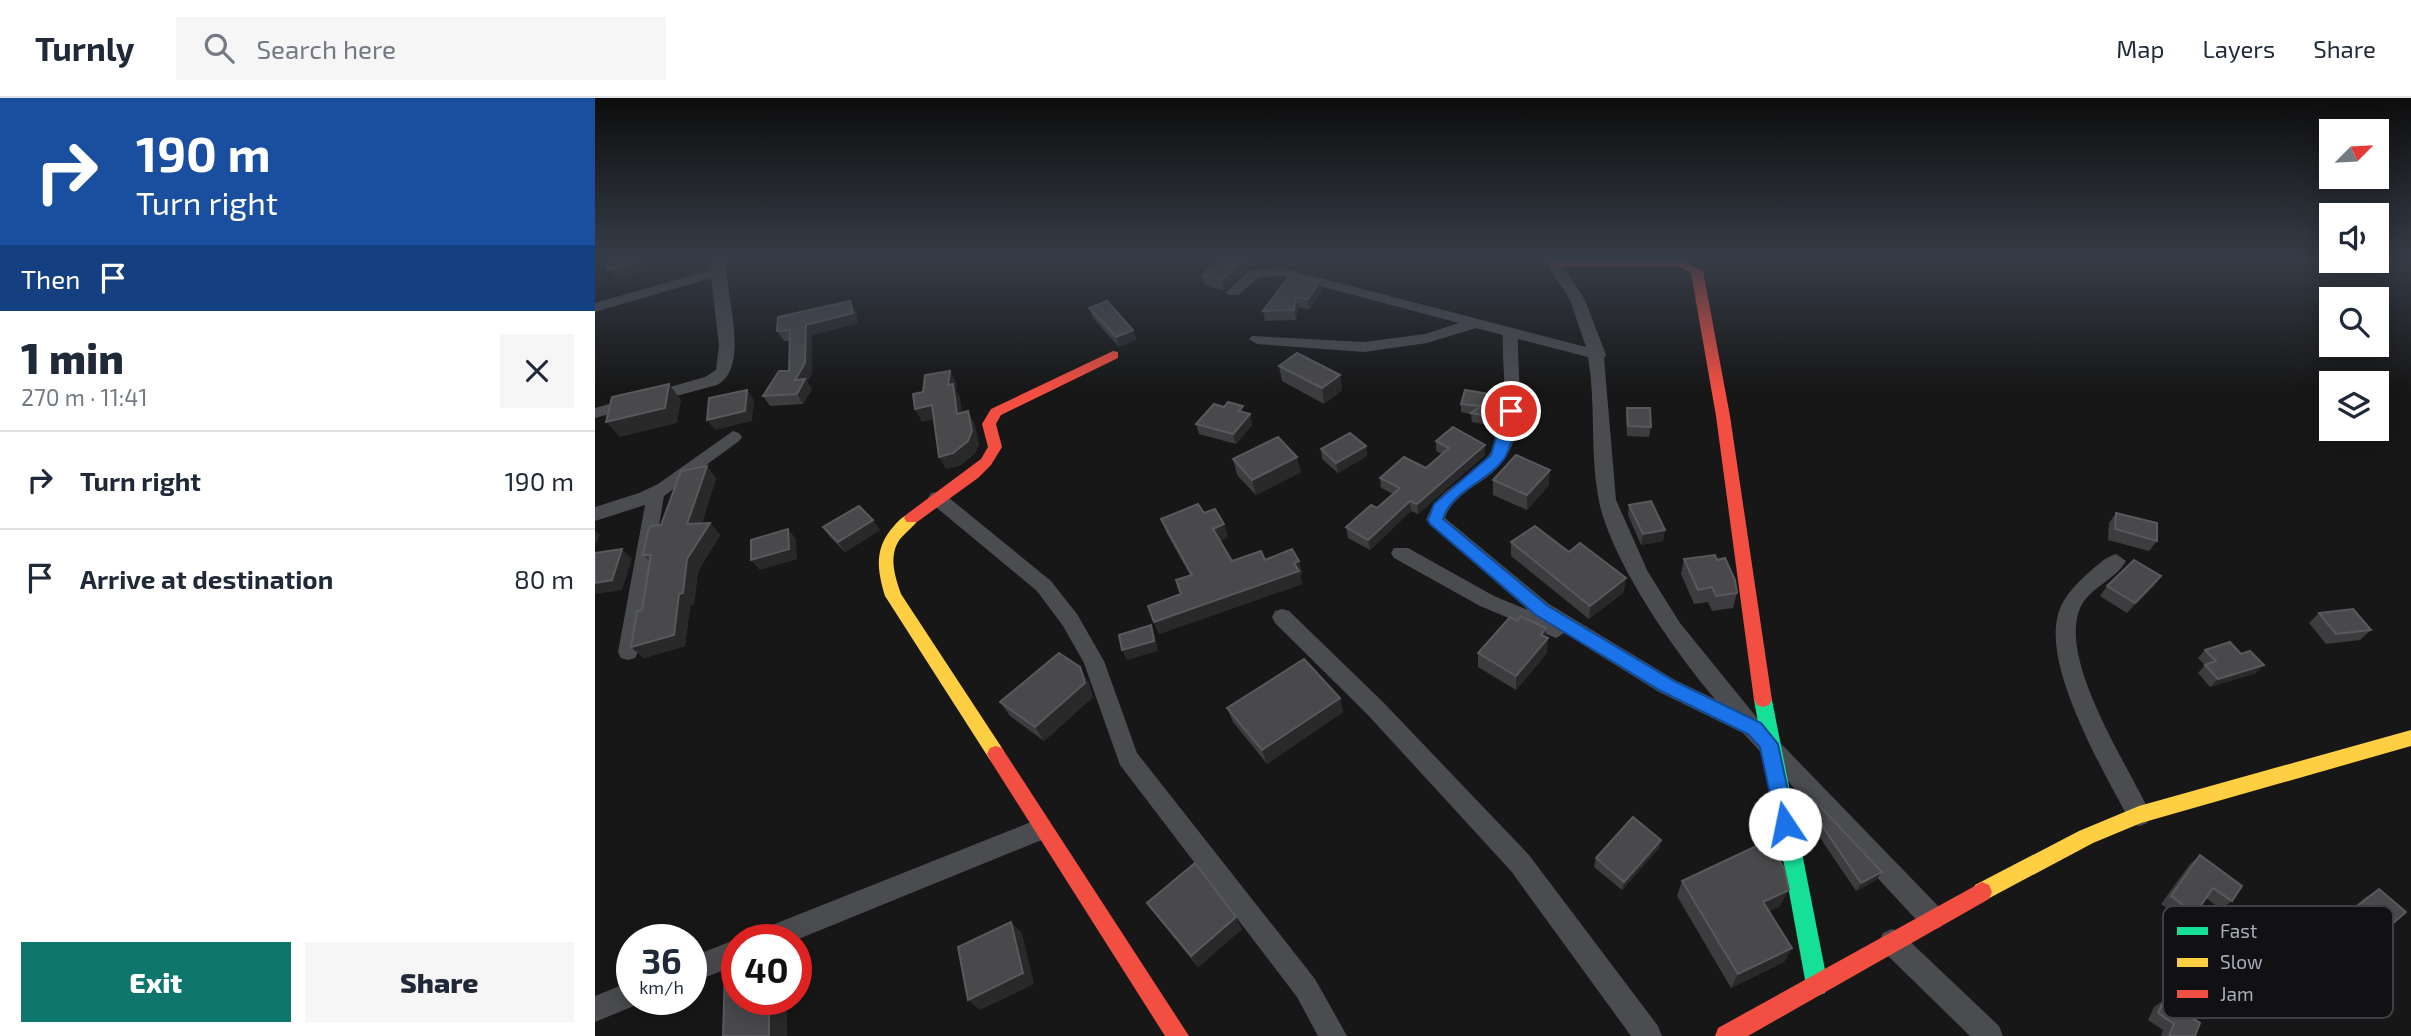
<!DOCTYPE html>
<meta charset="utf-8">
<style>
body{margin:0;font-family:"Exo 2",sans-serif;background:#f6f6f7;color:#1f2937;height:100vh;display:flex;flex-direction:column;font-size:26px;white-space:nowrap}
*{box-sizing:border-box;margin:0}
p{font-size:23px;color:#747a83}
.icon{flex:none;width:38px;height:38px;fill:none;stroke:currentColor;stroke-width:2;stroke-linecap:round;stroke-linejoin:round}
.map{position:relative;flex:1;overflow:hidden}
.panel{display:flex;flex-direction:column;background:#fff;width:595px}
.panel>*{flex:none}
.top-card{background:#1a4fa0;color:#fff;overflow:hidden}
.needle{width:46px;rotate:66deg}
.buttons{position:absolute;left:1724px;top:21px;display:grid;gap:14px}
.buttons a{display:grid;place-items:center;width:70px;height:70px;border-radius:0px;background:#fff;box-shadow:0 4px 18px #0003;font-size:35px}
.speed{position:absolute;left:21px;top:826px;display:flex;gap:14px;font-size:35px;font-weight:700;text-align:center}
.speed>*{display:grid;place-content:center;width:91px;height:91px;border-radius:50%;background:#fff;box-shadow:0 4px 18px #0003;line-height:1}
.speed small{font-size:18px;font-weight:400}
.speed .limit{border:10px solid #d22;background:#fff;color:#111}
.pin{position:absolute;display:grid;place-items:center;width:60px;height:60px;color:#fff;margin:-30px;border:4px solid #fff;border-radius:50%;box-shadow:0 2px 7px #0007}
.me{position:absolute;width:77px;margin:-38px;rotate:349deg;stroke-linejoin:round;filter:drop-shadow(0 0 5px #0008)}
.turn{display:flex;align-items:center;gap:24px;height:147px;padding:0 21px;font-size:32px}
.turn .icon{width:91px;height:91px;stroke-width:2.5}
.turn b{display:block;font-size:49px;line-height:60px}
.then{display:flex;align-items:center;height:66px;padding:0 21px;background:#0003;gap:14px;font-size:26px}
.round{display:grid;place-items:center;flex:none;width:74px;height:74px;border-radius:0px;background:#f6f6f7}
.summary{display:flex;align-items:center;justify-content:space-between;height:119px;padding:0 21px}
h1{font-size:42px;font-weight:800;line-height:52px}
.primary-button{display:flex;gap:14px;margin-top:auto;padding:14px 21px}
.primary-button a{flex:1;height:80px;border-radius:0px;background:#0f766e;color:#fff;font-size:28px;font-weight:800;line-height:80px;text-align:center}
.primary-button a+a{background:#f6f6f7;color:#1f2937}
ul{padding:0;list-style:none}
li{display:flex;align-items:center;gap:21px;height:98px;padding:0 21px;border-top:2px solid #e0e1e3}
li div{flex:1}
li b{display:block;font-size:26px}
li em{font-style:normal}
header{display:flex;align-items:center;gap:42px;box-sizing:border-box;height:98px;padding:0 35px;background:#fff;border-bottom:2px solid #e0e1e3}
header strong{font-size:33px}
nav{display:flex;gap:38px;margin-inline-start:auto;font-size:24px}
.search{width:490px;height:63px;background:#f6f6f7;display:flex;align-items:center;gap:18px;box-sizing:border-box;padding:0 24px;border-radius:0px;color:#747a83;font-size:26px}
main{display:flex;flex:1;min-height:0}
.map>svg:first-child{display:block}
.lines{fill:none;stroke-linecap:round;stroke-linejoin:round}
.street{fill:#4b4c50;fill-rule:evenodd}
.fast{fill:#16e098;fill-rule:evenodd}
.slow{fill:#ffcf43;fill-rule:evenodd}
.jam{fill:#f24e42;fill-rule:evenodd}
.wall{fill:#3d3d3f}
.shaded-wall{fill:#29292a}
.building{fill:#49494c;stroke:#58595d;stroke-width:2}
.route{fill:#1a73e8;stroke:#114b97;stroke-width:2}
.key{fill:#111113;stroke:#3e4045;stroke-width:2}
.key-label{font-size:19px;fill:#a8adb8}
</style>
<header>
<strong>Turnly</strong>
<div class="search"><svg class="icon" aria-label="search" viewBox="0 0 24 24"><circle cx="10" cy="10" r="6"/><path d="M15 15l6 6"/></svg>Search here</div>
<nav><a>Map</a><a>Layers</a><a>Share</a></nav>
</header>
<main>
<section class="panel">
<div class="top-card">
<div class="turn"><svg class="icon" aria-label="right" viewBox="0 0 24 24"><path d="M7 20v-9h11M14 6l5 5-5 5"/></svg><div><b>190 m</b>Turn right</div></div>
<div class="then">Then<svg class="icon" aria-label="arrive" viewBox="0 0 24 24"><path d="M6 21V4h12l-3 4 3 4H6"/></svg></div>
</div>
<div class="summary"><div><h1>1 min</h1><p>270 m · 11:41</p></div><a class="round"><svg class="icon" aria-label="close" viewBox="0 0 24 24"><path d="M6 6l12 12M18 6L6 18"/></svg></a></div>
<ul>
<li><svg class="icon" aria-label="right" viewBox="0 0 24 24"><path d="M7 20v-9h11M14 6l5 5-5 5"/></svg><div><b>Turn right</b></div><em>190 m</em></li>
<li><svg class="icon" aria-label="arrive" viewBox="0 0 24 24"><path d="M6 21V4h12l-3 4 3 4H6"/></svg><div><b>Arrive at destination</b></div><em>80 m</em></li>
</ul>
<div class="primary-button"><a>Exit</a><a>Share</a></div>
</section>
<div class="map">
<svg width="1816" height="938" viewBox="0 0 1816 938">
<rect width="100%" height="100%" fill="#171717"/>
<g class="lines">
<g class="street">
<path d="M 117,159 L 131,159 C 129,193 157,269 122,287 L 0,320 L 0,310 L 110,279 L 121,272 L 124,247 L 116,180 L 0,214 L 0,205 L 116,172 Z"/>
<path d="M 947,159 L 962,159 L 990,202 L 1011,257 L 1009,260 L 1021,402 L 1053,474 L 1085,525 L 1167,626 L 1346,811 L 1350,820 L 1346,829 L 1337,832 L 1328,829 L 1148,635 L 1064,594 L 969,535 L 961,540 L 885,508 L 799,460 L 796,455 L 799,450 L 813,450 L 899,498 L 933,512 L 831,422 C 843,389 874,383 893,358 C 919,326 906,274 908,237 L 881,230 L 832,245 L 769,254 L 662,246 L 654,241 L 657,238 L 769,244 L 830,236 L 864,225 L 687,178 L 664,179 L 643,197 L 633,197 L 631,194 L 654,173 L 687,170 L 991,249 L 975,202 ZM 923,241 L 993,259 C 1001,305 995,352 1003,398 C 1013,459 1080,554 1120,601 L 1080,582 L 954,506 L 850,420 C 857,399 880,389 897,375 C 936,342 922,286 923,241 Z"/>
<polygon points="138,333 144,335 147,339 144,343 69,398 43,554 40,560 33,562 26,560 23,554 50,407 0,423 0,409 44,395 63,386"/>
<polygon points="342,394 348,395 456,483 482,516 509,563 542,655 720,881 752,938 723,938 702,899 525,667 489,565 468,528 442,493 336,405 333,400 336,395"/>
<path d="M 1521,456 L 1531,463 C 1520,483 1492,490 1484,513 C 1465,566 1534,669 1556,717 L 1552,725 L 1544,728 L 1536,725 C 1510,676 1451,576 1462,521 C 1465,503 1478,489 1491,477 C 1500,469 1510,459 1521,456 Z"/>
<polygon points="687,511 694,513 788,604 934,757 1063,928 1067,938 1036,938 916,773 772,616 680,525 677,519 680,513"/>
<polygon points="446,720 454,723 458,731 454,739 201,842 158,842 162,833"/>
<polygon points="1297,831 1306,835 1404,928 1408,938 1375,938 1288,853 1284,844 1288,835"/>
<polygon points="142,841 142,867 96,885 96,859"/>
<polygon points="37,883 37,901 48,901 46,905 0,924 0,898"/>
</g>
<polygon class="fast" points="1168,595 1174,597 1177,602 1233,887 1230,895 1222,898 1214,895 1211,887 1159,602 1162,597"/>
<g class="slow">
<path d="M 317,415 L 325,420 C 319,428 311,434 305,441 C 293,458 300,478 306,496 L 407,650 L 410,656 L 407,662 L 401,664 L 395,662 L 290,498 C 282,471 279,450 299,428 C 304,422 309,417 317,415 Z"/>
<polygon points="1816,632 1816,648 1546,725 1498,745 1387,804 1380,801 1377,794 1380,787 1484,733 1544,708"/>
</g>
<g class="jam">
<polygon points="959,163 1087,163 1108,173 1135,318 1177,602 1174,607 1168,609 1162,607 1159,602 1121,318 1096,175 1085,169 955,168 955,164"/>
<polygon points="518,253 523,254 523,260 406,317 401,326 407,349 396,367 383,380 322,424 312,424 309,420 312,416 386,361 393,349 387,326 396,311"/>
<polygon points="401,648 407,650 594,938 570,938 395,662 392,656 395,650"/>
<polygon points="1387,784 1394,787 1397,794 1394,801 1153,938 1120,938 1123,930"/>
</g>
</g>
<g class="wall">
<polygon points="665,159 629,192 610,188 607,178 620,165 619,160"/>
<polygon points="694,178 727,193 714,211 703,209 701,222 670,223 668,213"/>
<polygon points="494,210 538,232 541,242 524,249 498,220"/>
<polygon points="261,214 263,225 217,237 217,276 212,284 217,291 208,306 175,308 168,298 194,273 195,243 189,243 182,233"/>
<polygon points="684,268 745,277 747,292 729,306 687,283"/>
<polygon points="907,300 899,328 877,324 876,316 866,314 866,306"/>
<polygon points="1032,310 1056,329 1054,339 1032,338 1031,320"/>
<polygon points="650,315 655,316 657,327 641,346 604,336 601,326"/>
<polygon points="841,343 890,347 890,357 823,416 816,413 775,452 753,440 751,429 782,410 798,396 786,390 785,380 831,370 847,356 841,353"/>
<polygon points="771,348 772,358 743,375 727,361 726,351"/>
<polygon points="638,361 706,374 661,397 642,377"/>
<polygon points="121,380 107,425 115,425 125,437 103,473 99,506 95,508 90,548 49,560 36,549 47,512 55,464 48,457 66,427"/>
<polygon points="898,382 954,387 932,412 898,397"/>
<polygon points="1034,407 1070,432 1068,443 1046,447 1033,417"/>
<polygon points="609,415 633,439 625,443 637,463 670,462 704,463 707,476 705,477 707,486 564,536 559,524 586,496 595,477 571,434 566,421"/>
<polygon points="1521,415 1562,443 1554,453 1513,442 1514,425"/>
<polygon points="228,429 285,432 250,454 235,439"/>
<polygon points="916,444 974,454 1029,494 994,521 916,458"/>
<polygon points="1089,461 1122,462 1142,495 1138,510 1117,513 1113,504 1099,506 1086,476"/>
<polygon points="1566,478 1559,488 1532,515 1505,498 1512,488"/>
<polygon points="1724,515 1776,532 1765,542 1731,546 1714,525"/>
<polygon points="950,539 952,555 921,592 883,569 883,555"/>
<polygon points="1610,552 1661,575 1615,589 1603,575 1610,567 1603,560"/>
<polygon points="493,583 498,599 449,643 415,618 405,604"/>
<polygon points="745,600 748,614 672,666 638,624 632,610"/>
<polygon points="1211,704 1287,774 1281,782 1261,793 1207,713"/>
<polygon points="1066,742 1064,750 1027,792 999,769 1001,760"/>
<polygon points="1605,757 1637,803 1626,811 1611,800 1600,816 1590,823 1566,806 1595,766"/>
<polygon points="1087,783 1185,808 1174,813 1197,850 1189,864 1136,890 1082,798"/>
<polygon points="1784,791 1789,833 1775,841 1749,817 1771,799"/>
<polygon points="552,805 647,831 603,869 560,816"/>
<polygon points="1569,902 1600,938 1566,938 1568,932 1553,922 1559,909"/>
</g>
<g class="shaded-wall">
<polygon points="44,159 48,159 52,173 21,182 13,172"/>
<polygon points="652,159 665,159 629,192 627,182"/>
<polygon points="725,183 727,193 714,211 713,201"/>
<polygon points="701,199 703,209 701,222 699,212"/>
<polygon points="255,203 261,214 263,225 217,237 217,276 212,284 217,291 208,306 202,296 200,282 211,227"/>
<polygon points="538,232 541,242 524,249 521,239"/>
<polygon points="355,273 362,286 361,292 365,299 369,329 362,316 353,287"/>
<polygon points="745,277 747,292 729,306 727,290"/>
<polygon points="74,286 86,302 82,325 25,339 11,324"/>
<polygon points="907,291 907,300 899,328 899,319"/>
<polygon points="152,292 159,302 157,323 120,332 112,322"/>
<polygon points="337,307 344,320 327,324 320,311"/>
<polygon points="373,313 380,326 384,346 380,356 365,368 351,371 344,359"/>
<polygon points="655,316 657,327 641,346 638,336"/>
<polygon points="890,347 890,357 823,416 822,406"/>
<polygon points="771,348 772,358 743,375 741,365"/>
<polygon points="702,359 706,374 661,397 657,382"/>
<polygon points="112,368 121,380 103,438 92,426"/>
<polygon points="955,372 954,387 932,412 932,397"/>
<polygon points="815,403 816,413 775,452 773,442"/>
<polygon points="278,422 285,432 250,454 243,444"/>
<polygon points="115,425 125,437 103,473 99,506 95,508 90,548 49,560 36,549"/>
<polygon points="629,426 633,439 622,444 618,431"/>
<polygon points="193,431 201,441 202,461 165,472 156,462"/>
<polygon points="0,432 5,437 0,448"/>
<polygon points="1070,432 1068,443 1046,447 1048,436"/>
<polygon points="27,451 37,461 27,492 0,496 0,485"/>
<polygon points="704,463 707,476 705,477 707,486 564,536 559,524"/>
<polygon points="1566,478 1559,488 1532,515 1540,505"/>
<polygon points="1031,480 1029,494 994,521 995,508"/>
<polygon points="556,527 560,537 563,553 532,562 527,552"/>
<polygon points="951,530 950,544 953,540 952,555 921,592 921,578"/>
<polygon points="1669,567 1661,575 1615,589 1623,581"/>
<polygon points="485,569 493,583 498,599 449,643 440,629"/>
<polygon points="745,600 748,614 672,666 667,652"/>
<polygon points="1066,742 1064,750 1027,792 1029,784"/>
<polygon points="1287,774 1281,782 1261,793 1266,785"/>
<polygon points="1194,792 1185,808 1161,820 1168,804"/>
<polygon points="641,819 647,831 603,869 596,858"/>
<polygon points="416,824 427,835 439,886 385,912 373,902"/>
<polygon points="1197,850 1189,864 1136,890 1143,876"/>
<rect x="174" y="901" width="18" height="37"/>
</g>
<g class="building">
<polygon points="11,159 44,159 44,163 13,172"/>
<polygon points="619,159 652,159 627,182 607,178 623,161"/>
<polygon points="694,178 725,183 713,201 701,199 699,212 668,213"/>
<polygon points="255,203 258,215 211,227 210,265 200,282 210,281 202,296 168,298 184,273 194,273 195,232 182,233 183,219"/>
<polygon points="512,203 538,232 521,239 494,210"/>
<polygon points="702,255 745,277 727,290 684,268"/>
<polygon points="355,273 353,287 358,286 362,316 373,313 377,333 373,343 358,355 344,359 337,307 320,311 318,296 328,294 330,277"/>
<polygon points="74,286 70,310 11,324 17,299"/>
<polygon points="907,291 899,319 876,315 886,308 866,306 870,292 900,297"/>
<polygon points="152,292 150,313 112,322 114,300"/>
<polygon points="633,304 648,308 644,313 655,316 638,336 601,326 619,306 629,309"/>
<polygon points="1032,310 1055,310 1056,329 1033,328"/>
<polygon points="858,329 890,347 822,406 815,403 773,442 751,429 776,407 782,410 805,390 785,380 809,359 831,370 854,350 841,343"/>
<polygon points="755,335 771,348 741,365 726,351"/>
<polygon points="683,339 702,359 657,382 638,361"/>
<polygon points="921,357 955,372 932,397 898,382"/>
<polygon points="112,368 92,426 115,425 92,461 88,495 84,496 79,537 36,549 42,513 47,512 56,457 48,457 53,432 56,428 66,427 86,373"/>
<polygon points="1056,403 1070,432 1048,436 1034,407"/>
<polygon points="603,406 609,415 620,411 629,426 618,431 637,463 666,453 670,462 697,451 704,463 699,465 704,473 559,524 553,508 586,496 581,482 597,477 566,421"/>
<polygon points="264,408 278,422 243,444 228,429"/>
<polygon points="1521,415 1562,425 1562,443 1520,431"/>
<polygon points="940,428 974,454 985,445 1031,480 995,508 916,444"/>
<polygon points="193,431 194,451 156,462 156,442"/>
<polygon points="27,451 17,482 0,485 0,455"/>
<polygon points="1120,457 1122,462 1130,460 1140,482 1142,495 1121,498 1117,489 1103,492 1089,461"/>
<polygon points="1539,462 1566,478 1540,505 1512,488"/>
<polygon points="1758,511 1776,532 1741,536 1724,515"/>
<polygon points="925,518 951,530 946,537 953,540 921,578 883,555 915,519 922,523"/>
<polygon points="556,527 559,543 527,552 524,537"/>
<polygon points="1635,544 1646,556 1655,553 1669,567 1623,581 1610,567 1621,563 1610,552"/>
<polygon points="464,555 485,569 490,585 440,629 405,604"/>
<polygon points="709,561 745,600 667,652 632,610"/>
<polygon points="1218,701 1287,774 1266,785 1211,704"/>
<polygon points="1038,719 1066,742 1029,784 1001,760"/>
<polygon points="1172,743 1189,770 1194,792 1168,804 1197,850 1143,876 1087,783"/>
<polygon points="1605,757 1647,788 1637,803 1618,790 1600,816 1576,798"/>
<polygon points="600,765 641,819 596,858 552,805"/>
<polygon points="1784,791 1811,814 1789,833 1761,809"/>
<polygon points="416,824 428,875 373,902 363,849"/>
<polygon points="142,867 142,901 174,901 174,938 128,938 130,871"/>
<polygon points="1569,902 1605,925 1600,938 1574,938 1579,926 1563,915"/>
</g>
<linearGradient id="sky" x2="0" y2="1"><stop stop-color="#0d0d0d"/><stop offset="0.55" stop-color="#363c47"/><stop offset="1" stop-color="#363c47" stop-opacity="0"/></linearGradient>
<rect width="1816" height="291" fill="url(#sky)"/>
<path class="route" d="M 916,309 L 923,313 C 919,327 917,351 908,362 C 892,384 856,393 848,421 L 953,508 L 1079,583 L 1166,625 L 1183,646 L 1200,726 L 1197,733 L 1190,735 L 1183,733 L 1165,649 L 1153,636 L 1066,593 L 941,517 L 835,426 L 833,422 L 839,406 L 896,357 L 909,313 Z"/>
<rect x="1568" y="808" width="230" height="112" rx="10" class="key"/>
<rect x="1582" y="829" width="31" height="8" fill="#16e098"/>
<rect x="1582" y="860" width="31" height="9" fill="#ffcf43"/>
<rect x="1582" y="892" width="31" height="8" fill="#f24e42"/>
<g class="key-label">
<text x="1625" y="840">Fast</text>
<text x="1625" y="871">Slow</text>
<text x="1625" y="903">Jam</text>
</g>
</svg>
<div class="buttons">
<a><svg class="needle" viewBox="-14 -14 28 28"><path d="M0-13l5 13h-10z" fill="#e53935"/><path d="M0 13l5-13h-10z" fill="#747a83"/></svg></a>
<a><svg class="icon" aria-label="sound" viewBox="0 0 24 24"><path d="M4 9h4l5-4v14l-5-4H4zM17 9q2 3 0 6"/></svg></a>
<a><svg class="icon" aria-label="search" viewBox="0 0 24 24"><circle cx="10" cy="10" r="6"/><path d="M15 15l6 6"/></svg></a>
<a><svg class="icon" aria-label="layers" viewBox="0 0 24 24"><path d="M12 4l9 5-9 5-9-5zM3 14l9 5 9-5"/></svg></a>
</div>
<div class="speed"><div>36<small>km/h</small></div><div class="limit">40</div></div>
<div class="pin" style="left:916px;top:313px;background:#d93025"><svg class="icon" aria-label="arrive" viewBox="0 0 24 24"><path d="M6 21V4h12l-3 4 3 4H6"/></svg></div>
<svg class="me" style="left:1190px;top:726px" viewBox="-20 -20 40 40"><circle r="19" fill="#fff"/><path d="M0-13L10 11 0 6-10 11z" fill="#1a73e8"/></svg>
</div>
</main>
